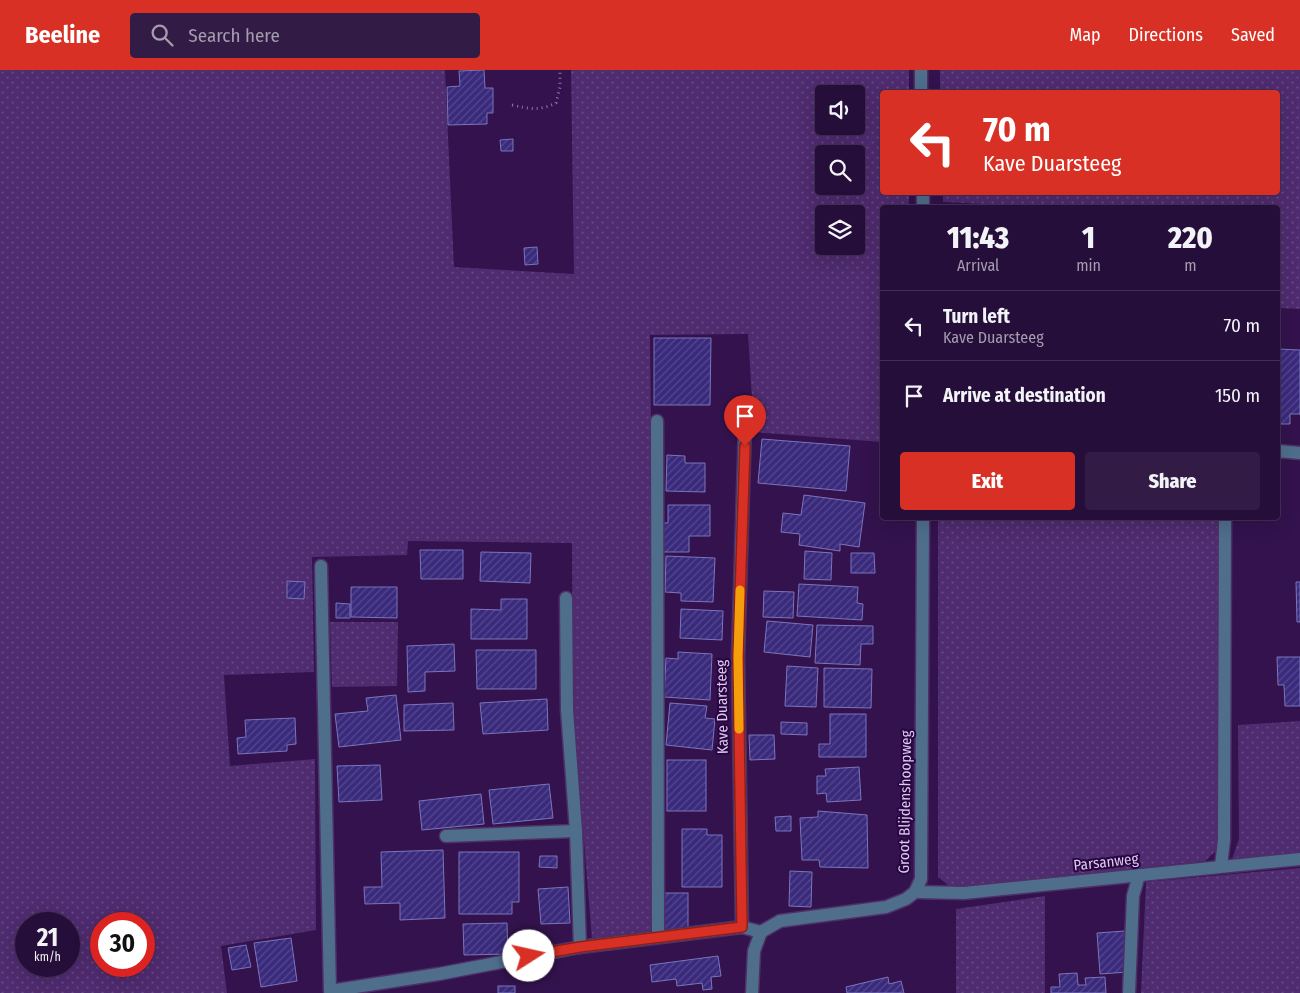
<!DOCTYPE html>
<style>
body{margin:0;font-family:"Fira Sans Condensed",sans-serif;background:#321c45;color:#f1f3f6;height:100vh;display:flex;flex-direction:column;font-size:19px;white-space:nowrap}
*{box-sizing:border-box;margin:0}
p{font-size:16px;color:#a49caf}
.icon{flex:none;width:28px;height:28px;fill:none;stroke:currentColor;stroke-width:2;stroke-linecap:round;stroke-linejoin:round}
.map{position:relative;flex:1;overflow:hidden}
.drawer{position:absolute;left:880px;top:135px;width:400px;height:315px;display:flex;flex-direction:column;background:#260e3a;border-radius:5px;box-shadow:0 5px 20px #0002,0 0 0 1px #422e54}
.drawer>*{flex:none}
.hud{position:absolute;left:880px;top:20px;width:400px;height:105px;border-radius:5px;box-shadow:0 5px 20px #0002,0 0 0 1px #422e54;background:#d93025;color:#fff;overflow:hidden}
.fabs{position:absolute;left:815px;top:15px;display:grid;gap:10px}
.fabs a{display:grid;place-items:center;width:50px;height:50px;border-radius:5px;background:#260e3a;box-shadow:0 5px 20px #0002,0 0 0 1px #422e54;font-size:25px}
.speed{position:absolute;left:15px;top:842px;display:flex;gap:10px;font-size:25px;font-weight:700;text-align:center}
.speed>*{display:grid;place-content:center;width:65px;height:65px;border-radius:50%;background:#260e3a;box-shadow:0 5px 20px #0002,0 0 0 1px #422e54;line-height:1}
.speed small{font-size:12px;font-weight:400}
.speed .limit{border:8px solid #d22;background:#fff;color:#111}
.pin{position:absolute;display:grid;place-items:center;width:42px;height:42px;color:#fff;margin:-51px -21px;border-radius:50% 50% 50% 0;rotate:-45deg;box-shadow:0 0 5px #0007}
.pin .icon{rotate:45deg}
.me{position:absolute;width:55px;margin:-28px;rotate:80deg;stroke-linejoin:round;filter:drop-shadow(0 0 4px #0008)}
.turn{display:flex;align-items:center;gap:18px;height:105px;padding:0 20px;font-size:22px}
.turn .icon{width:65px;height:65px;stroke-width:2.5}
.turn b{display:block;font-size:35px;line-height:42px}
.eta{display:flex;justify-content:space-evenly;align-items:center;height:85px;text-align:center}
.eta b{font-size:30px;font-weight:800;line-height:35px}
.cta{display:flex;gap:10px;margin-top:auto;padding:10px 20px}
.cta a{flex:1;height:58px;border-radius:5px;background:#d93025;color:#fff;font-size:20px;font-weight:800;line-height:58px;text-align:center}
.cta a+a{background:#321c45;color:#f1f3f6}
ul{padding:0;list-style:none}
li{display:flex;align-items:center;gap:15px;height:70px;padding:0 20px;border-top:1px solid #422e54}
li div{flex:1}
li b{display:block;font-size:19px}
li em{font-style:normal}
header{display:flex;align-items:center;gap:30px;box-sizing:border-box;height:70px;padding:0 25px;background:#d93025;color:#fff}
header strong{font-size:24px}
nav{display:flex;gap:28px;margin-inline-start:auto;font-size:18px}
.search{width:350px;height:45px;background:#321c45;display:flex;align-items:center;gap:12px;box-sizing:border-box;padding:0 18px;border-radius:5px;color:#a49caf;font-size:19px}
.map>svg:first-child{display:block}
.grass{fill:url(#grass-dots);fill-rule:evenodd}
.building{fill:url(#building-hatch);stroke:#7b75bb}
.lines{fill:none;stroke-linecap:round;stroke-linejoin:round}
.minor-casing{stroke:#4e3067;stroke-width:15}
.path{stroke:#8f77a6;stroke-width:3;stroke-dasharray:1 4;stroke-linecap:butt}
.minor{stroke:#4e6e8c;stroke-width:12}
.route-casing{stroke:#8d1f18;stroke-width:12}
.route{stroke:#d93025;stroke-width:9}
.slow{stroke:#f59e0b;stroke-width:9}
.labels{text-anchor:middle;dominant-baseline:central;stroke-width:4;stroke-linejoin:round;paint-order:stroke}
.street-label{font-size:15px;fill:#dccbf0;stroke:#290542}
</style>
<header>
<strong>Beeline</strong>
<div class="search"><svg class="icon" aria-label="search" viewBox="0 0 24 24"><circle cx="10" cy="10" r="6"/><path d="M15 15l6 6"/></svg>Search here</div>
<nav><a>Map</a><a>Directions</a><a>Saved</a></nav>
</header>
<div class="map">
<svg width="1300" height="923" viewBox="0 0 1300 923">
<defs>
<pattern id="grass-dots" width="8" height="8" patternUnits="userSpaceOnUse" patternTransform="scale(1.25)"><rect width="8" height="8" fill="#4f2b6f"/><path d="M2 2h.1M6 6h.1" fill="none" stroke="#684884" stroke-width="1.8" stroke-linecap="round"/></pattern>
<pattern id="building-hatch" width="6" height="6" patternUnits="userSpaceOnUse" patternTransform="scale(1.25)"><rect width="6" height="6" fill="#3a2a7c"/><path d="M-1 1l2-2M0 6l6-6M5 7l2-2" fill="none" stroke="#56488f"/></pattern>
</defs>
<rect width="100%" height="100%" fill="#33124d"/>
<g class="grass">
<path d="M 0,0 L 445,0 L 454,197 L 574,204 L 571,0 L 909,0 L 909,22 L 882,22 L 882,122 L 909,123 L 909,137 L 882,138 L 882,372 L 754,362 L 748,264 L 650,265 L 657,862 L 592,869 L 573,638 L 572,473 L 408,471 L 407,485 L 312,487 L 314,602 L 224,605 L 230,696 L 315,689 L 316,860 L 221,876 L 227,923 L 0,923 ZM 824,24 L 856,24 L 856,56 L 824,56 ZM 824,84 L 856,84 L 856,116 L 824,116 ZM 824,144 L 856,144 L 856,176 L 824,176 ZM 26,854 L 69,854 L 69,896 L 26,896 ZM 101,854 L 144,854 L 144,896 L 101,896 Z"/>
<polygon points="940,0 1300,0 1300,239 1278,238 1278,138 1063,138 943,132 943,122 1278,122 1278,22 940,22"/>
<polygon points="938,448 1221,448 1223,767 1216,781 1205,791 953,819 938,807"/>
<polygon points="330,552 398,552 397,616 332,617"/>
<polygon points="1300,651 1300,783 1232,789 1239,769 1238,655"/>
<polygon points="1300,798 1300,923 1141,923 1146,812"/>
<polygon points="1045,826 1045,923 956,923 956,839"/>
</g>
<g class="building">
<polygon points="484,0 485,18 493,18 493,43 487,43 487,54 448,55 447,17 460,16 459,1"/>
<polygon points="513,69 513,81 501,81 500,70"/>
<polygon points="537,177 538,194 525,195 524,178"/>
<polygon points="654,268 711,268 710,335 654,335"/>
<polygon points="1278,279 1300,280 1300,344 1290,344 1290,354 1278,354"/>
<polygon points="762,369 850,376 846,421 758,413"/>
<polygon points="667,385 685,386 685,393 705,393 705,422 666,421"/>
<polygon points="804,425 865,433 859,477 840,474 840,481 799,475 800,464 781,462 783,443 801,445"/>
<polygon points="668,435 710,435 710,466 689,466 689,482 661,482 661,453 668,453"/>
<polygon points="420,480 463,480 463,509 421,509"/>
<polygon points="805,481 832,483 831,510 804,509"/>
<polygon points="481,482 531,483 530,513 480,511"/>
<polygon points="851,483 874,483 875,503 851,503"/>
<polygon points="666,486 715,488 713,532 681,531 681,523 665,522"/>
<polygon points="287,511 305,512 304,529 287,528"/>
<polygon points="1296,512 1300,512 1300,552 1297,552"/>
<polygon points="799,514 858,517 857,533 863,534 862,550 797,546"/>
<polygon points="351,517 397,517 397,548 351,547"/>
<polygon points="764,521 794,522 793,548 763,547"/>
<polygon points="501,529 527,529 527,569 471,569 471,539 501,540"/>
<polygon points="336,533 350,534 350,548 336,548"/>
<polygon points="681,539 723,541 722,570 680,568"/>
<polygon points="767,551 813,555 810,587 764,582"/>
<polygon points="817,555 873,556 873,574 861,574 860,595 815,593"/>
<polygon points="454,574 455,601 425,602 425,621 408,622 407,576"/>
<polygon points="476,580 536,580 536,619 477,619"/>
<polygon points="678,582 712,584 710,630 664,627 666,588 678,589"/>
<polygon points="1277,587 1300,587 1300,636 1285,636 1284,615 1278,615"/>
<polygon points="787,596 818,598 816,637 785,636"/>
<polygon points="824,598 872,599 871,638 824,637"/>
<polygon points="396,625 401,670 339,677 335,644 368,641 366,628"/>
<polygon points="547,629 548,660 483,664 480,633"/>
<polygon points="453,633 454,660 404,661 404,635"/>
<polygon points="670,633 707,636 705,648 715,649 712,680 666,675"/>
<polygon points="830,644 866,644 866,687 819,687 819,674 830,674"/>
<polygon points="295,648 296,674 287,675 287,681 238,684 237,668 246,667 245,650"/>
<polygon points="781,652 807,653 807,665 781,664"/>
<polygon points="749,665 774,665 775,689 750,690"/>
<rect x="667" y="690" width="39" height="51"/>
<polygon points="380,695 382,730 339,732 337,696"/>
<polygon points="859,697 861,730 827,732 826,723 817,724 817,706 826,706 825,699"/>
<polygon points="549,714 553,748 493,754 489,720"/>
<polygon points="481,724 484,754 422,760 419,731"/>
<polygon points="818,741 867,745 868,798 820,797 819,790 802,790 800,748 818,747"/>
<polygon points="791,746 791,761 776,761 775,747"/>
<polygon points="682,759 707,759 707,765 722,765 722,817 682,817"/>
<polygon points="443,780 445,848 400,850 400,833 365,834 364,817 382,817 381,782"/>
<polygon points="459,782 519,782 519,832 512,832 512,844 459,844"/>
<polygon points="540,786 557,786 557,798 539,797"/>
<polygon points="790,801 812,802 811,837 789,836"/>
<polygon points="568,817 570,853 541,854 538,819"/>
<rect x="662" y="823" width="26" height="38"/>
<polygon points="507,853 508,884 464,885 463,854"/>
<polygon points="1125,861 1128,902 1100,904 1097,863"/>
<polygon points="291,868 297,911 261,917 254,873"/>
<polygon points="246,875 251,897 232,900 228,878"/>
<polygon points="718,886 721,906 711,907 712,919 703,920 702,913 677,916 676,909 652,912 650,895"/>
<polygon points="1077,903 1078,915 1086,915 1085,908 1105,907 1106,923 1051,923 1051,917 1060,917 1059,904"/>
<polygon points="888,907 889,914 901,911 904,923 847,923 846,917"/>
<rect x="498" y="916" width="17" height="7"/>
</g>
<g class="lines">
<g class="minor-casing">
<g id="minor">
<polyline points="921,0 921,22"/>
<polyline points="923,122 923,138"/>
<polyline points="657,351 658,867"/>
<polyline points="1278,381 1300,383"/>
<polyline points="321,496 330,921 439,904 580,877 742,857 761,862"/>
<polyline points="566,528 567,640 576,761 580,877"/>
<polyline points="446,766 576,761"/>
<polyline points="1221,796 1224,770 1225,448"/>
<polyline points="915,822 964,823 1300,789"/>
<polyline points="742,857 738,587 745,356"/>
<polyline points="752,923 754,881 761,862 780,851 886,837 906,829 915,822 921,809 923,448"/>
<polyline points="1129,923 1133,826 1139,805"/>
</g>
</g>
<path class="path" d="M 512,35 C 530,39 539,41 556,33 L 560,17 L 560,0"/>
<use href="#minor" class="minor"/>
</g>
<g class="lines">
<g class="route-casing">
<polyline id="route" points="529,886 580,877 742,857 738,587 745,376"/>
</g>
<use href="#route" class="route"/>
<polyline class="slow" points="739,659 738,587 740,520"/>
</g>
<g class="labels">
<g class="street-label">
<text transform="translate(722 637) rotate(-91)">Kave Duarsteeg</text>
<text transform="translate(905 732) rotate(-89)">Groot Blijdenshoopweg</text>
<text transform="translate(1106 792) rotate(-6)">Parsanweg</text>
</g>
</g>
</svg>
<div class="fabs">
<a><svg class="icon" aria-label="sound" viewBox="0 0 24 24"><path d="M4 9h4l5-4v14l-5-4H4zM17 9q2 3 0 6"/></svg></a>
<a><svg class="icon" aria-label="search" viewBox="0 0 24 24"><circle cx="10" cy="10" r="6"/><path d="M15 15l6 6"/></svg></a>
<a><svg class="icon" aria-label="layers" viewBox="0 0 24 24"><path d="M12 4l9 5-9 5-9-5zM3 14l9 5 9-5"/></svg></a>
</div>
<div class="speed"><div>21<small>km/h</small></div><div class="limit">30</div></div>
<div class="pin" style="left:745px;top:376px;background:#d93025"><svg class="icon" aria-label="arrive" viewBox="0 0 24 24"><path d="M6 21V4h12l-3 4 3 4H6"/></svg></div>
<svg class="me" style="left:529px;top:886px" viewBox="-20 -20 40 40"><circle r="19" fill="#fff"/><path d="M0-13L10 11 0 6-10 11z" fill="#d93025"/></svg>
<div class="hud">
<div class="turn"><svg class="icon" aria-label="left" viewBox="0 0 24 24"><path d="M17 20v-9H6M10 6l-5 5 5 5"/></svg><div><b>70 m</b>Kave Duarsteeg</div></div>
</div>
<section class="drawer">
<div class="eta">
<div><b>11:43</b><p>Arrival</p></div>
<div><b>1</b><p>min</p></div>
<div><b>220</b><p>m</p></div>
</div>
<ul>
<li><svg class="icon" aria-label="left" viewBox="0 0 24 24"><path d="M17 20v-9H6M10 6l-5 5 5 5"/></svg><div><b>Turn left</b><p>Kave Duarsteeg</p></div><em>70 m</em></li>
<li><svg class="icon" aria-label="arrive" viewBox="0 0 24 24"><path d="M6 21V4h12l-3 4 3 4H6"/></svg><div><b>Arrive at destination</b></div><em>150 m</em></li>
</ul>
<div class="cta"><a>Exit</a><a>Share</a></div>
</section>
</div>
